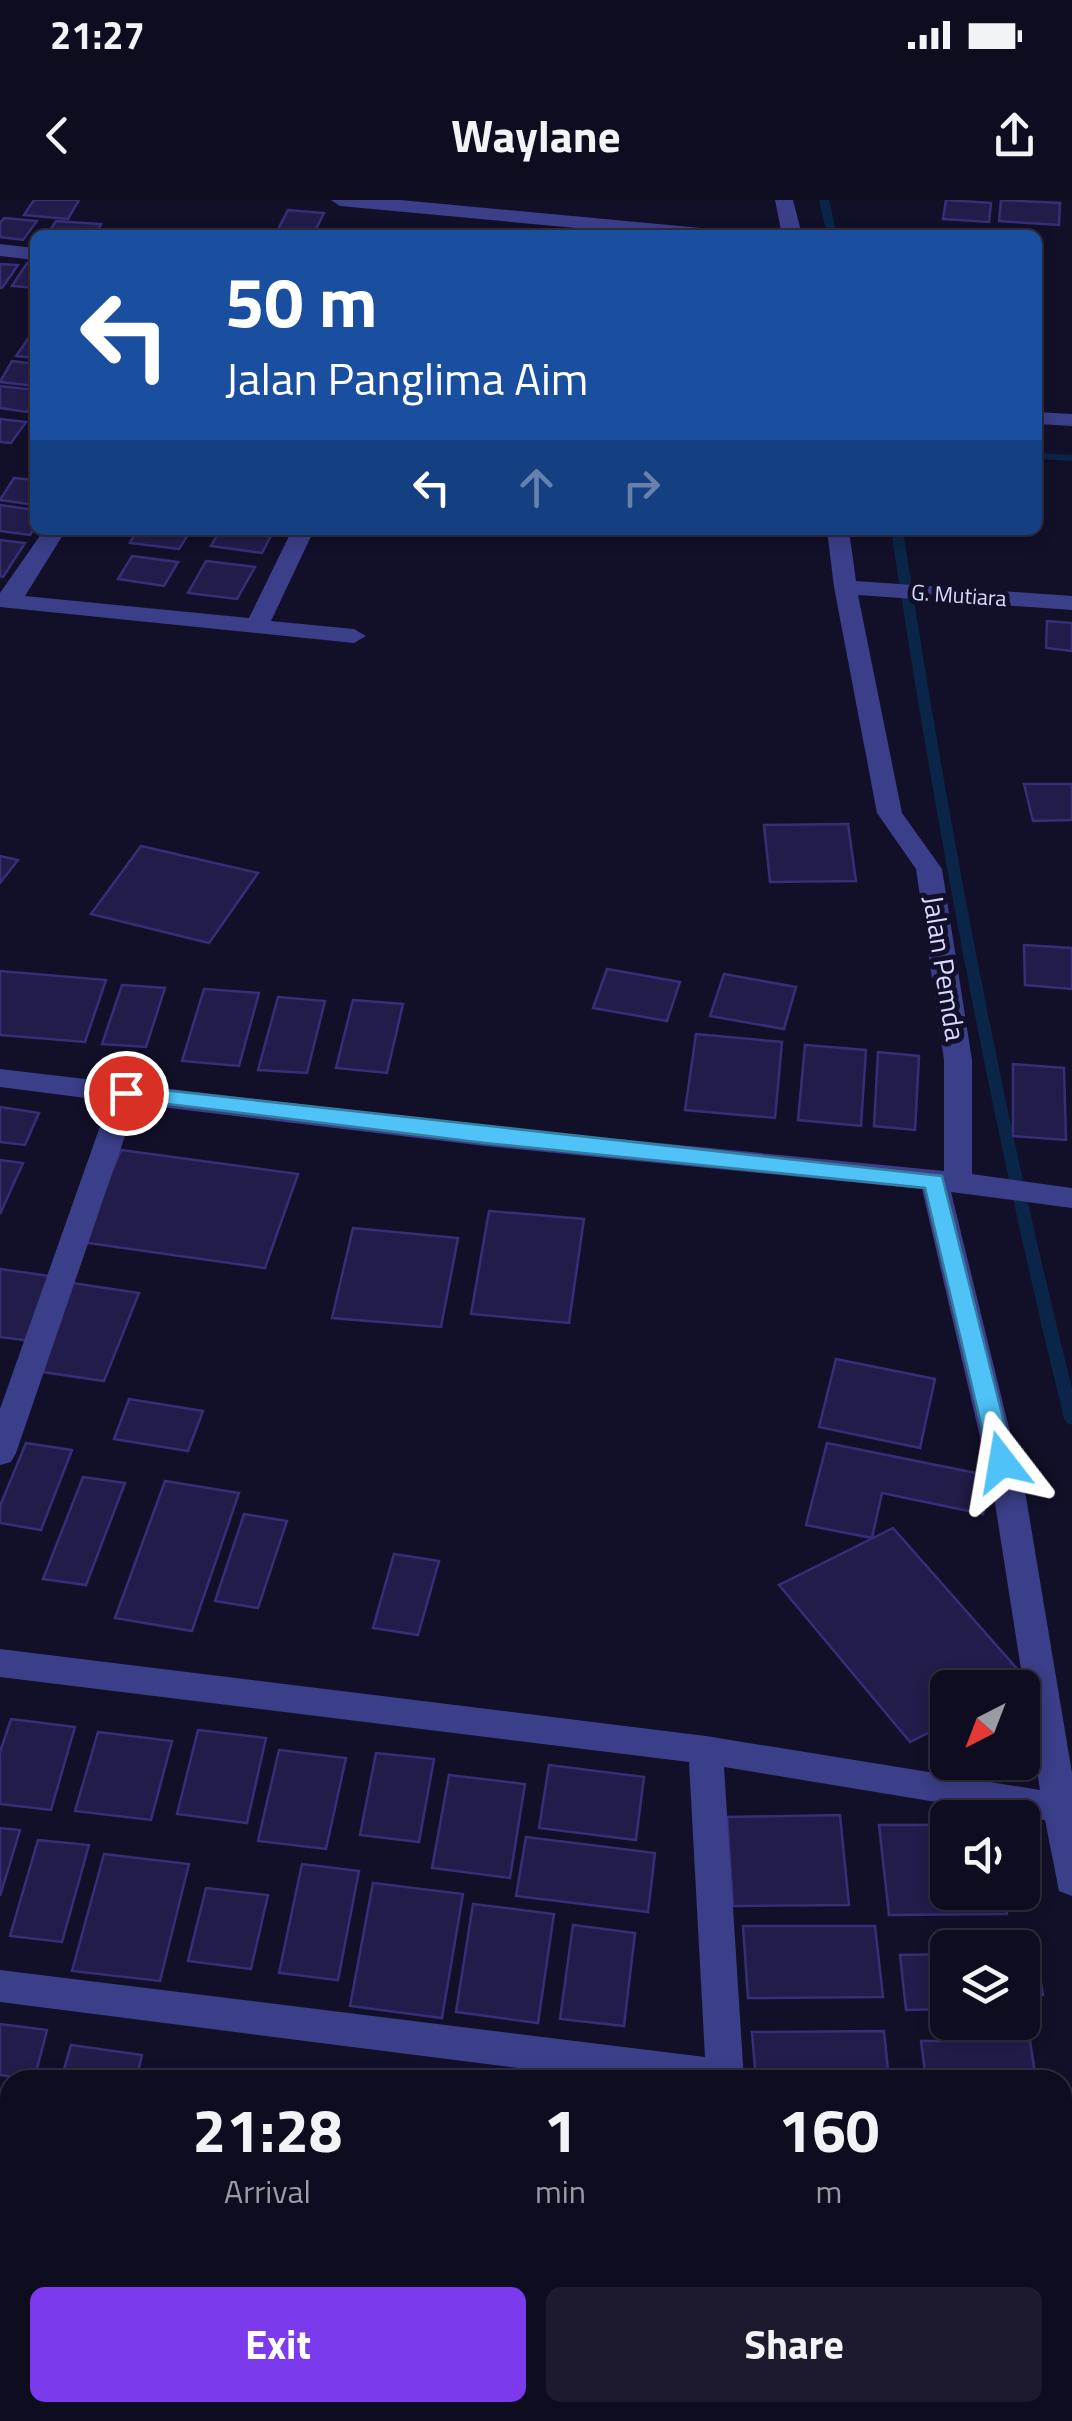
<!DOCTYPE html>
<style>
body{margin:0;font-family:"Titillium Web",sans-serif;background:#1c1a2c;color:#f1f3f6;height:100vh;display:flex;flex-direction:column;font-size:38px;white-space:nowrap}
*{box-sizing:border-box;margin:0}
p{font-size:32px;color:#9b9ba4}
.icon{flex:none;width:55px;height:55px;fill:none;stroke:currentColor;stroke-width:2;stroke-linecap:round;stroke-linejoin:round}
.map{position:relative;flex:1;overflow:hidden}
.panel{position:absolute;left:0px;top:1870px;width:1072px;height:352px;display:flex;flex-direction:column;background:#0e0c1f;border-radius:30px 30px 0 0;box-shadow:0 5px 15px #0003,0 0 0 2px #2e2c3d}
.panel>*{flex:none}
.banner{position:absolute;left:30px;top:30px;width:1012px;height:305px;border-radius:15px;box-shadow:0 5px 15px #0003,0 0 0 2px #2e2c3d;background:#1a4fa0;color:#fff;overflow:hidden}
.needle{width:65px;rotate:222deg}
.controls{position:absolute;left:930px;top:1470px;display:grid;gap:20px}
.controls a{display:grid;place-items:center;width:110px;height:110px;border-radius:15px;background:#0e0c1f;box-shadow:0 5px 15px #0003,0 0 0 2px #2e2c3d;font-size:50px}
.pin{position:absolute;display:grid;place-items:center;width:85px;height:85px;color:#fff;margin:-42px;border:5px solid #fff;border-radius:50%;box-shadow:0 2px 10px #0007}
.me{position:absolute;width:110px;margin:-55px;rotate:346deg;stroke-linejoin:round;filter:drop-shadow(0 0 8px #0008)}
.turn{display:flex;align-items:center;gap:35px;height:210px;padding:0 30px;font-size:45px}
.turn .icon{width:130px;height:130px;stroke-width:2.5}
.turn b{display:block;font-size:70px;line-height:85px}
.lanes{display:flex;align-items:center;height:95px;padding:0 30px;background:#0003;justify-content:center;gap:50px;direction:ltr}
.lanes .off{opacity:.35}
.eta{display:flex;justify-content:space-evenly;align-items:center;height:170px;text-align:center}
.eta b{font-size:60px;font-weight:700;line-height:70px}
.button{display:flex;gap:20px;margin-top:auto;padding:20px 30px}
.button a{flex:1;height:115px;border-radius:15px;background:#7c3aed;color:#fff;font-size:40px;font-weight:700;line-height:115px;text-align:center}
.button a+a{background:#1c1a2c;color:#f1f3f6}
.status{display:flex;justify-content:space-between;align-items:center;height:70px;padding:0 50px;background:#0e0c1f;direction:ltr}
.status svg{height:28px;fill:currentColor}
header{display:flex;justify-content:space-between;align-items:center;height:130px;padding:0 30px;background:#0e0c1f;font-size:45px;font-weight:700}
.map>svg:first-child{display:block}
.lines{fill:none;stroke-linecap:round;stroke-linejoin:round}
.stream{fill:#0a2547;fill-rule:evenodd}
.building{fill:#221c4a;stroke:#362e76;stroke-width:2.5}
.minor{fill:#3b3e88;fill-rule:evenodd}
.route{fill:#4fc3f7;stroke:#337fa1;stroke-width:2.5}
.labels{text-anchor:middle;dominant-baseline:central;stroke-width:10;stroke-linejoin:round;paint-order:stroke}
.far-street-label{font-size:22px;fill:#d9d8ff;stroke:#121029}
.street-label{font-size:28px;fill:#d9d8ff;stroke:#121029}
</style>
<div class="status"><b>21:27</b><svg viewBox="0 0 49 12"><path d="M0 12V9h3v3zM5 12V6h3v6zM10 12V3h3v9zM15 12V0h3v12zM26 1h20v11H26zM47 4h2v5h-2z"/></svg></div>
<header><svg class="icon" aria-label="back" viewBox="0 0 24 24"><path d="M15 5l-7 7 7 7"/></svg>Waylane<svg class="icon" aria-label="share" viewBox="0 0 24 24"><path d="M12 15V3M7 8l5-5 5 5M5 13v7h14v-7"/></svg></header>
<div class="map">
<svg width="1072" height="2221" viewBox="0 0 1072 2221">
<rect width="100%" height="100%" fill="#121029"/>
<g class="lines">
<g class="stream">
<polygon points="819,0 829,0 837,35 827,35"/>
<polygon points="1038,253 1072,255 1072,261 1038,259"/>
<path d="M 891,330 L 903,330 C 947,618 1001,905 1072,1188 L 1072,1225 L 1067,1223 L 1064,1219 C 992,925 936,629 891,330 Z"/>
</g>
</g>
<g class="building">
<polygon points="34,0 79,0 68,19 24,15"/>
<polygon points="946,0 991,3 989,22 943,19"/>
<polygon points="1001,0 1060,3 1059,25 999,21"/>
<polygon points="288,10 324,13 313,35 275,35"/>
<polygon points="4,18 37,21 23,40 0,37 0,23"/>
<polygon points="56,21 101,24 95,35 47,35"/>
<polygon points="27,63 35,64 35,88 12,86"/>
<polygon points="0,64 18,65 2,88 0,88"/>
<polygon points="30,136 35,137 35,158 16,156"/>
<polygon points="12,161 35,164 35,186 0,182"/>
<polygon points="0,186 35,190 35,200 27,212 0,208"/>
<polygon points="0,219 26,222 11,243 0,242"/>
<polygon points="14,278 35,280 35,305 0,300"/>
<polygon points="0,305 35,310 35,327 30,335 0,331"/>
<polygon points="137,330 191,330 179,349 130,343"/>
<polygon points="220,330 274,330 262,353 211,346"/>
<polygon points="0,340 25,343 3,377 0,376"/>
<polygon points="132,356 178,362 164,386 118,379"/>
<polygon points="206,361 255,367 237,399 188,393"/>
<polygon points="1047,421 1072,423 1072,451 1046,448"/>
<polygon points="1024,584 1072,584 1072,620 1033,621"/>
<polygon points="848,624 856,681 770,682 764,625"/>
<polygon points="141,646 258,673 209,743 91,714"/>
<polygon points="0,656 18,660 0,683"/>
<polygon points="1024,745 1072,748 1072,789 1025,785"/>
<polygon points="607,769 680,782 667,821 593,808"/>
<polygon points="0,771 106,780 85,842 0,835"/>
<polygon points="724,774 796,787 784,829 710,816"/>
<polygon points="122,785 165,788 146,847 102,844"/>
<polygon points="204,789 259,793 239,866 182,861"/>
<polygon points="278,797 325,801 307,873 258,870"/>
<polygon points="353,800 403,804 387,873 336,868"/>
<polygon points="696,834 782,842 775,918 685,910"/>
<polygon points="805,845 866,850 861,926 798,920"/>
<polygon points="878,852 919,856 915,930 874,926"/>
<polygon points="1013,864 1064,868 1066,940 1013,936"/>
<polygon points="0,907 39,913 25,945 0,942"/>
<polygon points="121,950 298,974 265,1068 81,1042"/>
<polygon points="0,960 23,963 0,1014"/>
<polygon points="489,1011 584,1019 569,1123 471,1114"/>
<polygon points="353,1028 458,1038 441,1127 332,1118"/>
<polygon points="0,1069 57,1077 30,1141 0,1137"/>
<polygon points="72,1083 139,1093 104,1181 35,1171"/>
<polygon points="836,1159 935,1179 920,1248 819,1227"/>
<polygon points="129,1199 203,1211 188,1251 114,1239"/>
<polygon points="26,1243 72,1250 41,1330 0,1323 0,1306"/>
<polygon points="827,1243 991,1276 983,1314 882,1293 872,1338 806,1325"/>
<polygon points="83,1277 125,1283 86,1385 43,1379"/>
<polygon points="165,1281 239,1293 192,1431 115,1418"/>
<polygon points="244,1314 287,1321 258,1408 215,1401"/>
<polygon points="893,1328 1027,1480 1014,1488 948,1488 948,1523 910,1542 779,1385"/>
<polygon points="394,1354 439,1361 418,1435 373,1428"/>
<polygon points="11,1519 75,1527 51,1610 0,1604 0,1552"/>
<polygon points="198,1530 266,1538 247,1623 177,1614"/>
<polygon points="98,1532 172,1541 151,1620 75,1611"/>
<polygon points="279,1550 346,1558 326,1649 258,1641"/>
<polygon points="376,1553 434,1559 419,1642 360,1635"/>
<polygon points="549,1565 644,1577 636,1640 539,1628"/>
<polygon points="449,1575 525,1584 510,1678 432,1668"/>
<polygon points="840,1615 849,1705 733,1706 727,1617"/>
<polygon points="879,1625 948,1625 948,1692 1004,1692 1007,1714 889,1715"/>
<polygon points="0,1628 20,1630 0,1696"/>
<polygon points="526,1637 655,1653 648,1712 516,1696"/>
<polygon points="38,1640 89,1645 62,1742 10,1736"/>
<polygon points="104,1654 189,1664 160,1781 72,1771"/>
<polygon points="302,1664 359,1671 338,1780 279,1773"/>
<polygon points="373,1683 463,1694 442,1818 350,1806"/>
<polygon points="206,1688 268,1695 251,1769 188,1761"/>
<polygon points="473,1704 554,1714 538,1823 456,1812"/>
<polygon points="573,1725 635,1733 624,1826 560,1819"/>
<polygon points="743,1726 875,1726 883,1797 748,1798"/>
<polygon points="1034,1740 1043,1795 1022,1795 1022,1748 996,1748 995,1741"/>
<polygon points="948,1754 948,1809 906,1810 900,1755"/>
<polygon points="0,1824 47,1830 34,1880 0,1875"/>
<polygon points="884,1831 889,1880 756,1880 752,1832"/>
<polygon points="921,1841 1030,1841 1036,1880 926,1880"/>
<polygon points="71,1845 142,1855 136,1880 61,1880"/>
<polygon points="0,1893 10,1895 10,1973 0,1972"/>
<polygon points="0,2043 10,2044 10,2141 0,2140"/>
<polygon points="1062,2125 1072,2187 1072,2204 1062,2204"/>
<polygon points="5,2201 10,2202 10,2212 48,2212 80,2221 0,2221"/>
</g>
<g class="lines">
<g class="minor">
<polygon points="331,0 400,0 712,29 722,35 651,35 340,6"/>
<polygon points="775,0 793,0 802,35 782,35"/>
<polygon points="0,44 35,48 35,60 0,56"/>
<polygon points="1038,212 1072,214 1072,226 1038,224"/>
<polygon points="44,330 66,330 25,396 249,418 292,330 314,330 271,421 354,429 366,436 354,443 0,407 0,393"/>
<polygon points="827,330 849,330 856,381 1072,396 1072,410 858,395 902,613 942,669 972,860 972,974 1072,988 1072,1008 951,992 1026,1297 1072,1573 1072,1696 1059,1691 1045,1620 724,1567 744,1880 611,1880 0,1802 0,1770 705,1857 689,1562 0,1477 0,1449 706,1536 1040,1590 994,1297 922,989 485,946 136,904 16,1253 11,1262 0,1265 0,1209 109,901 0,887 0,869 485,926 944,971 944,860 916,669 877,613 834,387"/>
<polygon points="0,2148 10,2150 10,2190 0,2188"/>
<polygon points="328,2212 432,2212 436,2221 331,2221"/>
<polygon points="726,2212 767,2212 768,2221 726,2221"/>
</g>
</g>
<polygon class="route" points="126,886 942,976 1014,1262 1010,1268 993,1268 990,1262 925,988 485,943 119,898 115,893"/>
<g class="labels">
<g class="far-street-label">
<text transform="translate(959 395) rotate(4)">G. Mutiara</text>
</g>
<g class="street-label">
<text transform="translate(945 768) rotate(81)">Jalan Pemda</text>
</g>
</g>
</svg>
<div class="controls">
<a><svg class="needle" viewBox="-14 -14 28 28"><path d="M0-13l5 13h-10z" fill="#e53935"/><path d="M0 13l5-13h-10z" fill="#9b9ba4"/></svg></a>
<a><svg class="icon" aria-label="sound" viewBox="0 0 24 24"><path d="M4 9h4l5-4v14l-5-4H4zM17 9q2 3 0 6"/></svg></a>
<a><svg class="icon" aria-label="layers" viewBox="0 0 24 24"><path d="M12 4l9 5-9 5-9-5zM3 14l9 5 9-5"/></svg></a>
</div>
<div class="pin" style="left:126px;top:893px;background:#d93025"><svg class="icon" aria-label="arrive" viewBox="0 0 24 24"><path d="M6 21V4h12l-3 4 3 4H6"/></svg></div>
<svg class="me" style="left:1002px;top:1262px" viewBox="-20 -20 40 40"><path d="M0-17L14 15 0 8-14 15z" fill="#4fc3f7" stroke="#fff" stroke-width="4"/></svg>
<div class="banner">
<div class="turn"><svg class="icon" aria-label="left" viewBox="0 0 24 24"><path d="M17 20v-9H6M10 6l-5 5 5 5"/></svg><div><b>50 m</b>Jalan Panglima Aim</div></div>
<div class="lanes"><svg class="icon" aria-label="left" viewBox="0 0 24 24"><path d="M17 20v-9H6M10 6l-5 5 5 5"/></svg><svg class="icon off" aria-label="ahead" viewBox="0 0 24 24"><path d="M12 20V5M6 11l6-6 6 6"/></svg><svg class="icon off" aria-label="right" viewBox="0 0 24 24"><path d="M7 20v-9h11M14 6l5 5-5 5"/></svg></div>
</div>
<section class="panel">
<div class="eta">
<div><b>21:28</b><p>Arrival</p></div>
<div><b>1</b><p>min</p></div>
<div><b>160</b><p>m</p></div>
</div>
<div class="button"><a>Exit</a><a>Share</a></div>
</section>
</div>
